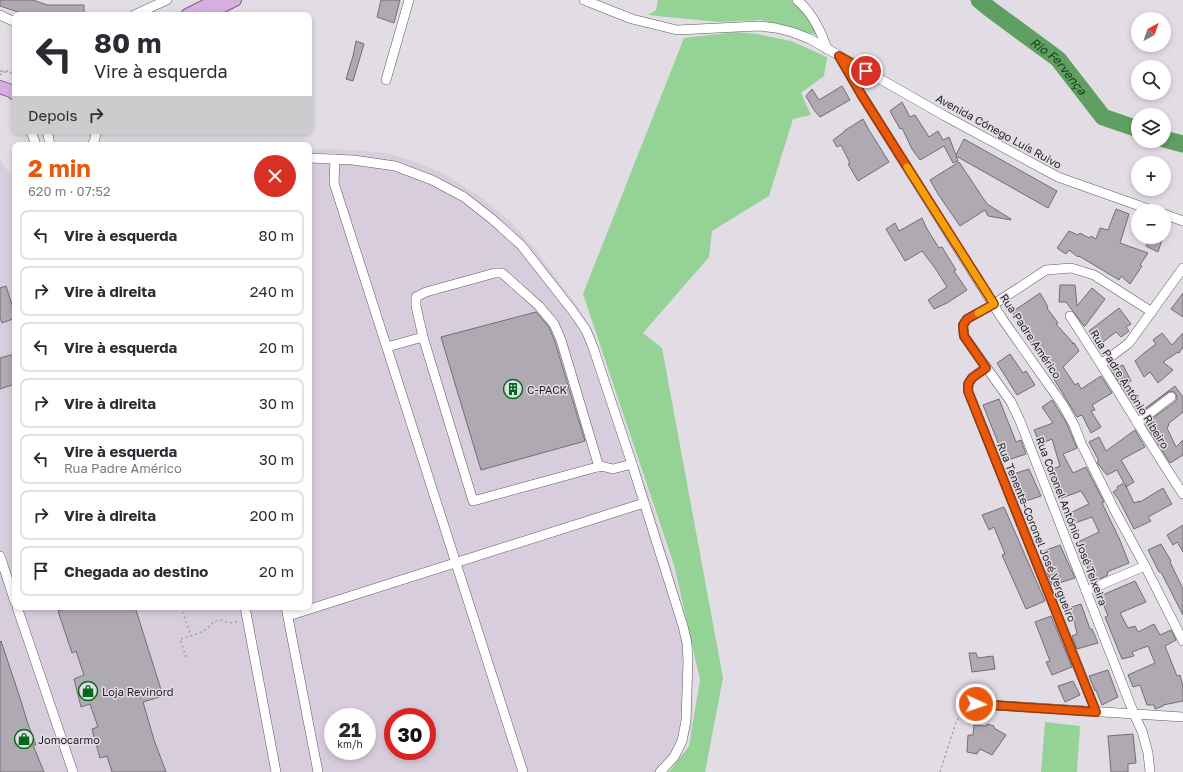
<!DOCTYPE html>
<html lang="pt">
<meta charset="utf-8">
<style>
body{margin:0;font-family:"Golos Text",sans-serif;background:#f7f7f7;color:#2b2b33;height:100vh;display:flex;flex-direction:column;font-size:15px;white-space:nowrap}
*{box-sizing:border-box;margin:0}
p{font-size:13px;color:#7c7c81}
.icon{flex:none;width:22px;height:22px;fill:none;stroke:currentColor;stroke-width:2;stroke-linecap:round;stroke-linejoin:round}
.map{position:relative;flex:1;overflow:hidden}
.panel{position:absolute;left:12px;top:142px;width:300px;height:468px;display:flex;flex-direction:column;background:#fff;border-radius:8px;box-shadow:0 2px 6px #0003}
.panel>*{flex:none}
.hud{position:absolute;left:12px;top:12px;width:300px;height:122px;border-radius:8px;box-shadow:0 2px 6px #0003;background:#fff;color:#2b2b33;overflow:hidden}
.needle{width:26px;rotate:40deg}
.tools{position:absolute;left:1131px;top:12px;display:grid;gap:8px}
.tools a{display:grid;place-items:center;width:40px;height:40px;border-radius:50%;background:#fff;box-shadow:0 2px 6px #0003;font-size:20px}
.speed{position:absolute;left:324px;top:708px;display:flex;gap:8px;font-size:20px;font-weight:700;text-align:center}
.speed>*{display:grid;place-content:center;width:52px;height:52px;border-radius:50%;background:#fff;box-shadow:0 2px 6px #0003;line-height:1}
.speed small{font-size:10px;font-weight:400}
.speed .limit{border:6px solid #d22;background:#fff;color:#111}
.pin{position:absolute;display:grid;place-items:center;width:34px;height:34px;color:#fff;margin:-17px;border:2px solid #fff;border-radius:50%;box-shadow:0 1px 4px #0007}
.me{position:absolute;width:44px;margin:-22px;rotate:93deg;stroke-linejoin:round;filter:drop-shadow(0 0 3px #0008)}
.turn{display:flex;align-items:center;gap:14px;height:84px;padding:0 16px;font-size:18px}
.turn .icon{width:52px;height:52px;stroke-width:2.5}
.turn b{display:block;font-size:28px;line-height:34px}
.then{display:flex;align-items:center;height:38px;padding:0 16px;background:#0003;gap:8px;font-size:15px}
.round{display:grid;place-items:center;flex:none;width:42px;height:42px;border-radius:21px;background:#f7f7f7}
.overview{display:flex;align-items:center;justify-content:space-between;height:68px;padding:0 16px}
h1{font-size:24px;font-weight:700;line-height:30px;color:#ea580c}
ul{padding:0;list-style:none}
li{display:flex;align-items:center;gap:12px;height:50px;margin:0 8px 6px;padding:0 8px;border:2px solid #e1e1e2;border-radius:8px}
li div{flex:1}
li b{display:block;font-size:15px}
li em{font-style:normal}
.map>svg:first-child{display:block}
.built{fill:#d8cddc;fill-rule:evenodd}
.green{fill:#94d395}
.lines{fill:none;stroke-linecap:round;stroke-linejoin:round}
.river{stroke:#609f62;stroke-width:17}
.building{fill:#afa9b2;stroke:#736d75}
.minor-casing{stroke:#5f5a61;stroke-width:10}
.major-casing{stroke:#835a90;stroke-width:14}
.path{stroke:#a49fa6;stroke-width:1.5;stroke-dasharray:2 3;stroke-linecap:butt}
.minor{stroke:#fff;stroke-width:9}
.major{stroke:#d4afe0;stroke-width:12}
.route-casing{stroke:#983908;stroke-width:10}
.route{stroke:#ea580c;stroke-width:7}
.slow{stroke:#f59e0b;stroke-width:7}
.labels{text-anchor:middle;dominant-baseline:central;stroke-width:3;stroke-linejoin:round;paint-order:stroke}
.street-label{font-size:11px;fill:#221f22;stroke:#e2dce5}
.poi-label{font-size:11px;fill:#221f22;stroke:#e2dce5;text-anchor:start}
.water-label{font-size:12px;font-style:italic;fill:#134018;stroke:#e2dce5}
</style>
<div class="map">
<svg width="1183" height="772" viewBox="0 0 1183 772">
<rect width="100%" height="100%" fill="#e2dce5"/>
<path class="built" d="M 319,149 L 352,150 L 386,153 L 410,160 L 445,174 L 483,199 L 512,223 L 535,249 L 578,307 L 592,329 L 650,498 L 672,568 L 689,630 L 692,656 L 693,692 L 692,728 L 684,746 L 664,772 L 0,772 L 0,160 L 5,167 L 15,179 L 15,607 L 309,607 L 309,150 ZM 333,717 L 367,717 L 367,751 L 333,751 ZM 393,717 L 427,717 L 427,751 L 393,751 Z"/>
<g class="green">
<polygon points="658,0 793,0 801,7 821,36 761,20 719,22 648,15 656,10"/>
<polygon points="736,32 757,34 791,41 827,57 824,76 801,93 811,115 793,119 769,196 712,231 709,257 643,333 662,348 723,678 705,772 669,772 689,746 700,680 674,565 583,294 684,38"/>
<polygon points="1045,722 1080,726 1077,772 1041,772"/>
</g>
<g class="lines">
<g class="river">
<path id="s1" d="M 979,0 L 990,9 L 1058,59 L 1103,117 L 1138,129"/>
<polyline points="1164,139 1183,144"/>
</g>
</g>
<g class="building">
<polygon points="0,0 33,0 47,5 84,5 84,15 27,15 0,6"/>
<polygon points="381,0 400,0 394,23 377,17"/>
<polygon points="356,41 364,44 353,81 346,79 353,56"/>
<polygon points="842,86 850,100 820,117 814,110 806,96 812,89 819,100"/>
<polygon points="902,102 910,117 915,115 929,137 938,131 943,140 949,137 956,155 964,139 1057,191 1048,208 956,156 958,161 953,163 944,146 920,160 912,149 902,128 900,129 890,111"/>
<polygon points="863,119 869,130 889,162 858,181 848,164 850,163 841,145 837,147 833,140 844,132 844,131"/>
<polygon points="959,162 987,204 1011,219 1011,220 988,216 985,210 960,226 938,194 930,180"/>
<polygon points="1116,209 1129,214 1120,243 1148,253 1140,265 1142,266 1130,284 1121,276 1119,280 1079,256 1078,257 1069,250 1066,254 1057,248 1069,231 1078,235 1080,233 1089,238 1091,236 1096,239 1100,228 1108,230"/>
<polygon points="922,218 927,229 939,248 942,247 956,270 954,271 967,290 947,303 934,309 928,300 947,287 935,268 922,251 905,261 886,229 895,223 899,231"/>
<polygon points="1149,237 1163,237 1158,252 1146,246"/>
<polygon points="1060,285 1075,285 1077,306 1092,288 1105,299 1085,326 1084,326 1066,302 1059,302"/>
<polygon points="6,286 15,314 15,318 2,323 0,318 0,288"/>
<polygon points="1040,293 1048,307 1047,308 1058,323 1056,324 1073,343 1072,344 1074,343 1079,351 1063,367 1075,385 1078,383 1081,389 1101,376 1112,393 1092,405 1095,410 1091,411 1101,427 1091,433 1082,415 1077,417 1062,392 1026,335 1027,334 1012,312"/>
<polygon points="1183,293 1183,317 1171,309"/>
<polygon points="1119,308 1131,324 1126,327 1129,331 1121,337 1116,332 1099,345 1089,331"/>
<polygon points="536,312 549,327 555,342 585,441 481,470 441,337"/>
<polygon points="1162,333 1172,345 1183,333 1183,347 1179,353 1178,352 1163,362 1173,370 1158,383 1150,372 1144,377 1135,361 1144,353 1156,344 1153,340"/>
<polygon points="15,354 15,384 0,389 0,358"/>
<polygon points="1010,354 1023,373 1026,371 1035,385 1017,395 997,363"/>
<polygon points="1123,365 1131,381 1128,382 1139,400 1134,405 1111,370"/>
<polygon points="1175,386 1183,397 1183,412 1168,424 1169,425 1167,428 1176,447 1183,440 1183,455 1170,463 1145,424 1175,402 1177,399 1176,394 1173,391 1168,392 1139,414 1139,413"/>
<polygon points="999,399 1016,442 1021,440 1026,454 1008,460 1006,454 1003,455 983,405"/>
<polygon points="1052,400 1066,422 1077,448 1063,454 1073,473 1086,467 1104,502 1102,503 1119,538 1129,563 1107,572 1108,575 1093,582 1078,542 1099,532 1092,517 1072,524 1068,514 1089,504 1081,491 1059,499 1048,471 1060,466 1052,439 1040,444 1034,430 1053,423 1042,407"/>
<polygon points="1135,430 1145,447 1121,460 1134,482 1126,487 1125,484 1134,503 1140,501 1140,502 1163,488 1172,504 1148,517 1151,521 1134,529 1119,500 1113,492 1118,489 1117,487 1124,483 1117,470 1107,475 1098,464 1097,462 1099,461 1089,442 1099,437 1106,451"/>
<polygon points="1029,469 1041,496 1020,503 1010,475"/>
<polygon points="1004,507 1045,601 1026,609 1002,555 1005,554 994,527 989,530 982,515"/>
<polygon points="1183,525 1183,552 1177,542 1173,545 1167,535"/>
<polygon points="1161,544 1171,561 1170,562 1183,589 1183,615 1161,572 1159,572 1148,550"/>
<polygon points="1060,545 1075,578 1052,585 1046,570 1050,568 1044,551"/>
<polygon points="1135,581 1146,602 1120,613 1128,628 1135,626 1138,632 1154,624 1160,635 1171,630 1176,640 1165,646 1177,676 1180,675 1183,687 1183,701 1163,705 1163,706 1155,709 1154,705 1147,705 1140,685 1133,687 1128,675 1155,663 1148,646 1132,652 1134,656 1122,659 1105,617 1108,616 1100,596"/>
<polygon points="1081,604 1090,629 1092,629 1098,643 1077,649 1072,636 1077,634 1074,620 1069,608"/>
<polygon points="71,607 135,607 163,696 143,702 154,740 166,772 112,772 107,756 100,758 92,729 98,727 90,704 81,707 74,679 84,675 76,651 72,653 58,611"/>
<polygon points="1051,616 1072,667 1052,675 1046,662 1050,661 1035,622"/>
<polygon points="1,641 20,698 28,724 36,745 33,745 44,772 0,772 0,642"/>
<polygon points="969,653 976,653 978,658 993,656 995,669 972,672"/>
<polygon points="1108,670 1118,697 1102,705 1096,690 1095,691 1089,676"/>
<polygon points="1073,681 1080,695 1065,702 1058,686"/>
<polygon points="987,724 994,726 994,728 1006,735 992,755 980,749 977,754 967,752 968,735 973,735 974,725 987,726"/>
<polygon points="1133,734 1136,763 1128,764 1128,772 1111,772 1108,736"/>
</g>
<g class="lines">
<g class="minor-casing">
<g id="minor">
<polyline points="584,0 632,19 677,30 759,26 776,28 792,32 810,39 945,116 1058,177 1154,211"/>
<path d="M 797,0 C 813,13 821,31 827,49"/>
<polyline points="0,15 15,22"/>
<polyline points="134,15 167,0"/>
<polyline points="839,56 861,94 984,290 1003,320 1063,405 1074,425 1081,443 1114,509 1145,566 1183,641"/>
<polyline points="386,80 409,0"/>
<polyline points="31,131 36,145"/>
<polyline points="49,131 48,135 50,145"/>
<polyline points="92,145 95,139 96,131"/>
<polyline points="309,158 353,160 395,166 432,180 464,197 492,219 521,245 572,310 586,330 593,347 632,464 683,626 687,643 688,661 686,721 682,741 674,757 660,772"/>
<polyline points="335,159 334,183 523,772"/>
<polyline points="1164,214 1183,221"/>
<path d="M 1070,316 C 1109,375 1144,435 1183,494"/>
<polyline points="423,337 416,306 416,297 426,292 495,273 502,273 539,306 554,324 561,340 599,467"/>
<polyline points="387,347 423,337 473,501 601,466 613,469 632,464"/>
<polyline points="1101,364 1129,343 1183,268"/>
<path d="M 986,368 C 976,374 968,378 968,391 L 1096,712"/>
<polyline points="1137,423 1171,397"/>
<polyline points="0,556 15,602"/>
<polyline points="1086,591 1145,566"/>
<polyline points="17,607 73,772"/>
<polyline points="245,607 276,772"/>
<polyline points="286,607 318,772"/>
<polyline points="288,616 644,503"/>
<polyline points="976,704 1183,717"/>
<polyline points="1150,772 1148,753 1142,731 1134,714 1020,421 1011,402 964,336 963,325 967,319 994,304 1046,270 1071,268 1094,275 1152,312"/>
</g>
</g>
<g class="major-casing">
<g id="major">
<polyline points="187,15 215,1"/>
<polyline points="205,15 235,0"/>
<polyline points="0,87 11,91 15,94"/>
</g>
</g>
<g class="path">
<polyline points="0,71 15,74"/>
<polyline points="0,74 2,75 4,70 15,73"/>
<polyline points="181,607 191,636 204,631 215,621 221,620 227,622 233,623 239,621"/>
<polyline points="186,657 180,639 191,636"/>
<polyline points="940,772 956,722 962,712 969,708"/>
</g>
<use href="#minor" class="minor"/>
<use href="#major" class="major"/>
</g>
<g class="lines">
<g class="route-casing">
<polyline id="route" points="866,71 839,56 861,94 994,304 967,319 963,325 964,336 986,368 972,378 968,384 968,391 1096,712 976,704"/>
</g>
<use href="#route" class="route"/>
<polyline class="slow" points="907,167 994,304 978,313"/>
</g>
<defs>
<g id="building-ring" transform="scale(1)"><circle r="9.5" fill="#e2dce5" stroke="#016b1a" stroke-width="1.5"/><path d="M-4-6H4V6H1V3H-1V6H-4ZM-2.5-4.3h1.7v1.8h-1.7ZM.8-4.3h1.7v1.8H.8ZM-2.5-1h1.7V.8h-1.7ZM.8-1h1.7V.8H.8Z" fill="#016b1a"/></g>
<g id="shop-ring" transform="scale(1)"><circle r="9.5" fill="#e2dce5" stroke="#016b1a" stroke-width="1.5"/><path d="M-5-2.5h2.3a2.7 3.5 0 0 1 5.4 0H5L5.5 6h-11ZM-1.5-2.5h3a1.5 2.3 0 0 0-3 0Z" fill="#016b1a"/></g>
</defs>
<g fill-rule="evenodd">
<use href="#building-ring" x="513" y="389"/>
<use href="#shop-ring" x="88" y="691"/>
<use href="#shop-ring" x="24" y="739"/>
</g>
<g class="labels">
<g class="street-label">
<text transform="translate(999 131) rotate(29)">Avenida Cónego Luís Ruivo</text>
<text transform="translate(1031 336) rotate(56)">Rua Padre Américo</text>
<text transform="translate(1130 389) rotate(58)">Rua Padre António Ribeiro</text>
<text transform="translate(1072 521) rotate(69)">Rua Coronel António José Teixeira</text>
<text transform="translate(1037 532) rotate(68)">Rua Tenente-Coronel José Vergueiro</text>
</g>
<g class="poi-label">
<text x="527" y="389">C-PACK</text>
<text x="102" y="691">Loja Revinord</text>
<text x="38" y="739">Jomocarmo</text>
</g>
<g class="water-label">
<text stroke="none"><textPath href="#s1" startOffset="104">Rio Fervença</textPath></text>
</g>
</g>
</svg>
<div class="tools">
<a><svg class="needle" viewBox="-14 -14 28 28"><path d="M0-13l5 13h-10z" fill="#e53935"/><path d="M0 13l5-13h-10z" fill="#7c7c81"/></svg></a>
<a><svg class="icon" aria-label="search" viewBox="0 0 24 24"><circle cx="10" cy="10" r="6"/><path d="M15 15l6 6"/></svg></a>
<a><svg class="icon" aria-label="layers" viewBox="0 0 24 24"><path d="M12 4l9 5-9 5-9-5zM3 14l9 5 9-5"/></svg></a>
<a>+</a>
<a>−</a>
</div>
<div class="speed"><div>21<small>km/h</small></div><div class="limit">30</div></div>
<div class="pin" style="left:866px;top:71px;background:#d93025"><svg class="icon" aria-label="arrive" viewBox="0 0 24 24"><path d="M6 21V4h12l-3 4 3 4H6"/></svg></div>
<svg class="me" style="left:976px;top:704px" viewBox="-20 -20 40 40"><circle r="17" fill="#ea580c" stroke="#fff" stroke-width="3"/><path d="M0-11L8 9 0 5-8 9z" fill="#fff"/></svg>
<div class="hud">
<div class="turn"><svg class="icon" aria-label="left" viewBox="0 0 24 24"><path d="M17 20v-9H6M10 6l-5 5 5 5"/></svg><div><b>80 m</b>Vire à esquerda</div></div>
<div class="then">Depois<svg class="icon" aria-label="right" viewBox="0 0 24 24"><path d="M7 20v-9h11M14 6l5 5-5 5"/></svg></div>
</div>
<section class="panel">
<div class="overview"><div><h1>2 min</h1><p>620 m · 07:52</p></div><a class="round" style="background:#d93025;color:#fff"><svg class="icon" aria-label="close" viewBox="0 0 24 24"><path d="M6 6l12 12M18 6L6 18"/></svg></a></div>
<ul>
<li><svg class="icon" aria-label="left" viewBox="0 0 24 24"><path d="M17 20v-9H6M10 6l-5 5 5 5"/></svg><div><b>Vire à esquerda</b></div><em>80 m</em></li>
<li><svg class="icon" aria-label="right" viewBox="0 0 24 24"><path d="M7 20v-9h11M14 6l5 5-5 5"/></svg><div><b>Vire à direita</b></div><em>240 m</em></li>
<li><svg class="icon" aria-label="left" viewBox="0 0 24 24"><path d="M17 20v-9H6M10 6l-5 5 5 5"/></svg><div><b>Vire à esquerda</b></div><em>20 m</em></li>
<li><svg class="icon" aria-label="right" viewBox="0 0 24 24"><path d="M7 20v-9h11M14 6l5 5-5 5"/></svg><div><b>Vire à direita</b></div><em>30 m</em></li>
<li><svg class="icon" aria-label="left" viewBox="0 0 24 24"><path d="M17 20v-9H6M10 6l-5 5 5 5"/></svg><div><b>Vire à esquerda</b><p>Rua Padre Américo</p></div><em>30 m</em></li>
<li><svg class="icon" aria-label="right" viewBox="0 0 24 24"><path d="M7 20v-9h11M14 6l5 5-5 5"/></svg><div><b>Vire à direita</b></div><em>200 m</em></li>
<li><svg class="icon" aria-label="arrive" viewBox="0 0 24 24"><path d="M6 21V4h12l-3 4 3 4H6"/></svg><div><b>Chegada ao destino</b></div><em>20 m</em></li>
</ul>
</section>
</div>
